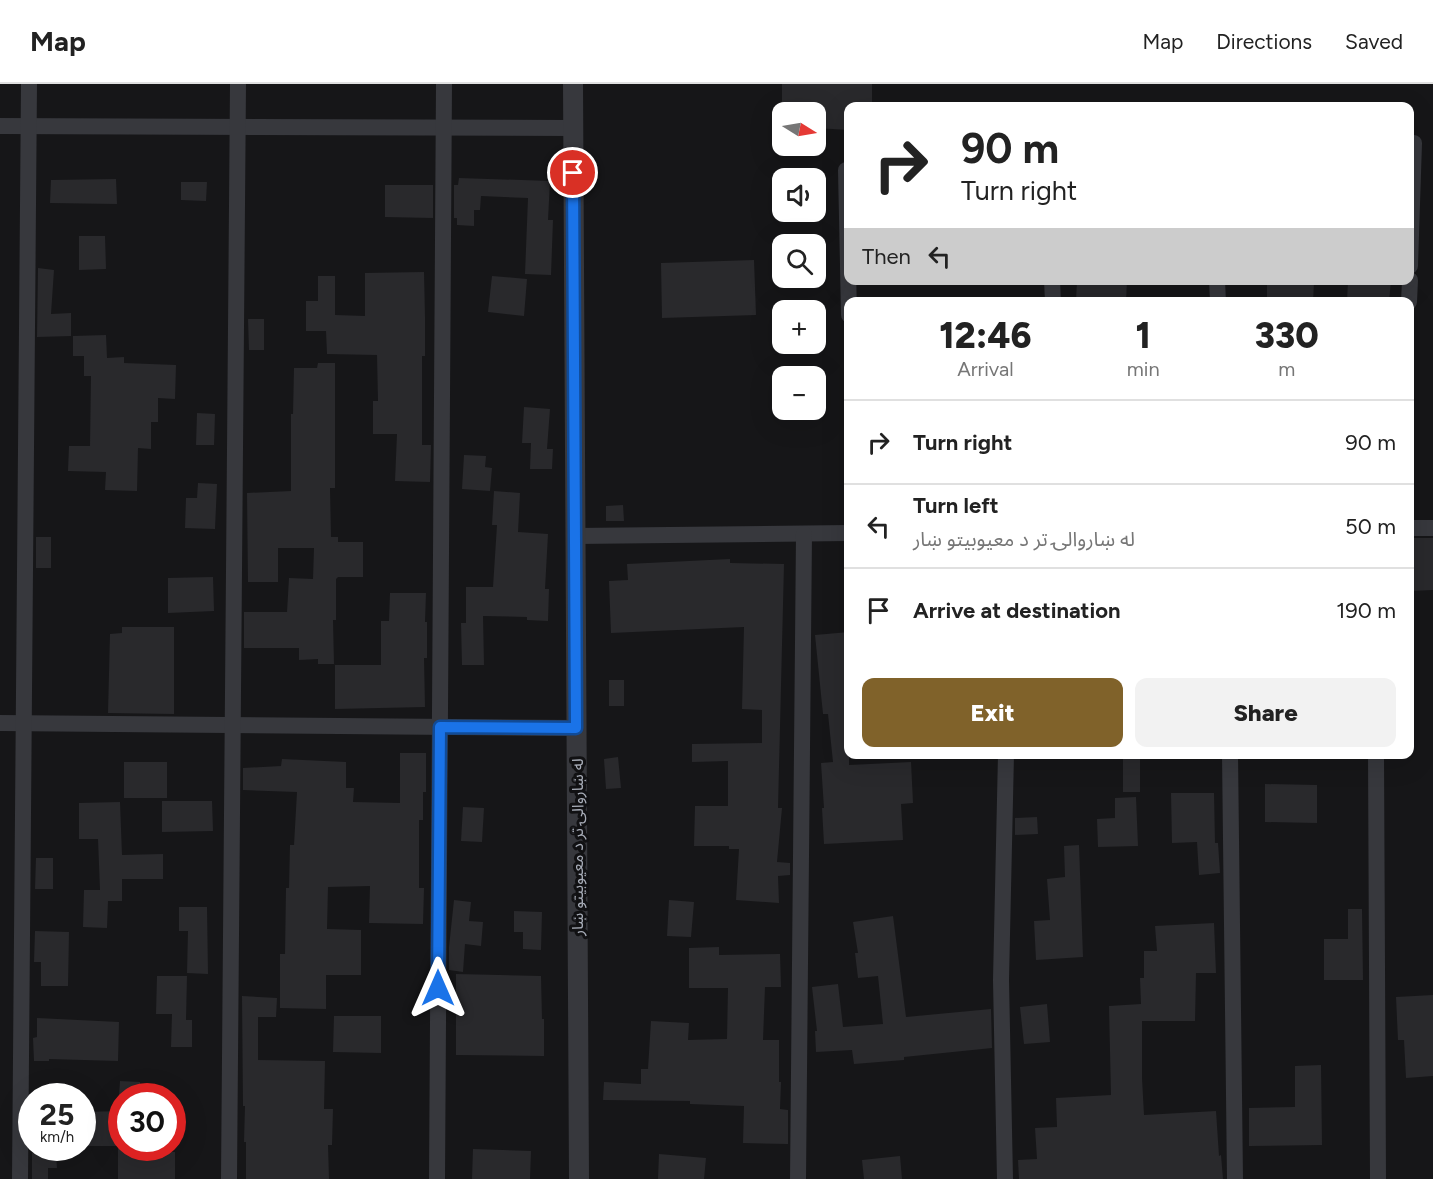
<!DOCTYPE html>
<meta charset="utf-8">
<style>
body{margin:0;font-family:Figtree,"Noto Sans Arabic",sans-serif;background:#f2f2f2;color:#222;height:100vh;display:flex;flex-direction:column;font-size:22px;white-space:nowrap}
*{box-sizing:border-box;margin:0}
p{font-size:20px;color:#767676}
.icon{flex:none;width:33px;height:33px;fill:none;stroke:currentColor;stroke-width:2;stroke-linecap:round;stroke-linejoin:round}
.map{position:relative;flex:1;overflow:hidden}
.sheet{position:absolute;left:844px;top:213px;width:570px;height:462px;display:flex;flex-direction:column;background:#fff;border-radius:12px;box-shadow:0 6px 24px #0002}
.sheet>*{flex:none}
.top-card{position:absolute;left:844px;top:18px;width:570px;height:183px;border-radius:12px;box-shadow:0 6px 24px #0002;background:#fff;color:#222;overflow:hidden}
.needle{width:39px;rotate:101deg}
.controls{position:absolute;left:772px;top:18px;display:grid;gap:12px}
.controls a{display:grid;place-items:center;width:54px;height:54px;border-radius:12px;background:#fff;box-shadow:0 6px 24px #0002;font-size:30px}
.speed{position:absolute;left:18px;top:999px;display:flex;gap:12px;font-size:30px;font-weight:700;text-align:center}
.speed>*{display:grid;place-content:center;width:78px;height:78px;border-radius:50%;background:#fff;box-shadow:0 6px 24px #0002;line-height:1}
.speed small{font-size:15px;font-weight:400}
.speed .limit{border:9px solid #d22;background:#fff;color:#111}
.pin{position:absolute;display:grid;place-items:center;width:51px;height:51px;color:#fff;margin:-26px;border:3px solid #fff;border-radius:50%;box-shadow:0 2px 6px #0007}
.me{position:absolute;width:66px;margin:-33px;rotate:0deg;stroke-linejoin:round;filter:drop-shadow(0 0 4px #0008)}
.turn{display:flex;align-items:center;gap:21px;height:126px;padding:0 18px;font-size:27px}
.turn .icon{width:78px;height:78px;stroke-width:2.5}
.turn b{display:block;font-size:42px;line-height:51px}
.then{display:flex;align-items:center;height:57px;padding:0 18px;background:#0003;gap:12px;font-size:22px}
.eta{display:flex;justify-content:space-evenly;align-items:center;height:102px;text-align:center}
.eta b{font-size:36px;font-weight:800;line-height:42px}
.button{display:flex;gap:12px;margin-top:auto;padding:12px 18px}
.button a{flex:1;height:69px;border-radius:12px;background:#80622a;color:#fff;font-size:24px;font-weight:800;line-height:69px;text-align:center}
.button a+a{background:#f2f2f2;color:#222}
ul{padding:0;list-style:none}
li{display:flex;align-items:center;gap:18px;height:84px;padding:0 18px;border-top:2px solid #e0e0e0}
li div{flex:1}
li b{display:block;font-size:22px}
li em{font-style:normal}
header{display:flex;align-items:center;gap:36px;box-sizing:border-box;height:84px;padding:0 30px;background:#fff;border-bottom:2px solid #e0e0e0}
header strong{font-size:28px}
nav{display:flex;gap:33px;margin-inline-start:auto;font-size:21px}
.map>svg:first-child{display:block}
.building{fill:#29292c}
.lines{fill:none;stroke-linecap:round;stroke-linejoin:round}
.minor{stroke:#37383d;stroke-width:16}
.tertiary{stroke:#37383d;stroke-width:20}
.route-casing{stroke:#114b97;stroke-width:15}
.route{stroke:#1a73e8;stroke-width:10}
.labels{text-anchor:middle;dominant-baseline:central;stroke-width:6;stroke-linejoin:round;paint-order:stroke}
.street-label{font-size:16px;fill:#a8adb8;stroke:#111113}
</style>
<header>
<strong>Map</strong>
<nav><a>Map</a><a>Directions</a><a>Saved</a></nav>
</header>
<div class="map">
<svg width="1433" height="1095" viewBox="0 0 1433 1095">
<rect width="100%" height="100%" fill="#161618"/>
<g class="building">
<polygon points="782,0 872,0 872,22 849,22 849,46 816,44 816,28 782,28"/>
<polygon points="459,94 550,97 548,136 553,136 551,191 525,190 528,114 481,112 480,126 474,126 474,142 457,141 457,134 454,134 454,101 458,101"/>
<polygon points="116,95 117,120 50,119 51,96"/>
<polygon points="181,98 207,98 206,117 181,116"/>
<polygon points="385,101 433,101 433,134 385,133"/>
<polygon points="79,152 105,152 106,185 79,186"/>
<polygon points="754,176 756,231 662,234 661,179"/>
<polygon points="38,184 54,186 51,230 71,229 71,252 37,253"/>
<polygon points="424,188 425,233 425,272 422,272 422,361 431,361 430,398 395,397 397,350 373,350 373,317 378,317 377,271 327,270 326,247 306,247 306,217 318,217 318,192 335,192 335,231 365,232 365,189"/>
<polygon points="492,192 527,195 524,232 488,228"/>
<polygon points="1077,196 1127,196 1126,218 1076,218"/>
<polygon points="1348,196 1391,196 1389,218 1347,218"/>
<polygon points="1267,198 1314,198 1313,218 1267,218"/>
<polygon points="248,235 264,235 264,266 249,266"/>
<polygon points="106,251 107,274 124,273 124,279 176,281 175,315 158,314 158,338 151,338 151,365 138,364 137,407 105,406 106,388 68,387 69,362 90,362 91,292 84,292 84,272 73,272 73,252"/>
<polygon points="318,279 335,279 335,404 330,404 331,453 338,453 338,458 363,458 363,493 338,493 336,495 336,536 333,536 334,580 318,580 318,575 299,576 299,564 244,564 244,528 287,528 289,494 313,495 314,464 278,464 278,498 248,498 247,409 291,407 291,330 293,330 294,284 317,284"/>
<polygon points="524,323 550,325 547,365 553,365 552,385 530,385 531,359 522,359"/>
<polygon points="197,329 215,330 214,361 196,361"/>
<polygon points="464,371 486,372 485,383 492,384 490,407 462,405"/>
<polygon points="198,399 217,400 215,445 185,444 186,414 197,414"/>
<polygon points="494,407 520,409 518,448 548,450 545,505 549,505 548,537 527,536 527,533 483,532 484,581 462,581 461,539 466,539 466,503 493,503 497,441 492,441"/>
<polygon points="623,421 624,437 606,437 606,422"/>
<rect x="36" y="453" width="15" height="31"/>
<polygon points="1410,454 1433,454 1433,506 1410,507"/>
<polygon points="730,475 730,479 784,480 778,724 782,724 777,778 790,779 790,791 778,792 779,819 736,816 739,765 729,765 729,762 694,762 695,722 728,722 728,677 692,678 692,660 762,659 762,626 742,625 744,543 611,549 609,497 628,496 627,480"/>
<polygon points="213,493 214,527 168,529 168,494"/>
<polygon points="390,509 426,509 425,538 427,538 427,574 424,574 425,623 335,625 335,581 381,581 381,537 389,537"/>
<polygon points="122,543 174,543 174,630 108,629 110,550 122,549"/>
<polygon points="849,548 849,681 911,678 913,719 901,720 903,756 824,760 822,724 824,724 821,679 833,678 828,630 823,630 815,551"/>
<rect x="609" y="596" width="15" height="26"/>
<polygon points="400,669 426,669 426,708 423,708 423,736 419,736 419,804 424,804 423,840 369,839 370,802 328,803 327,845 361,846 361,891 326,891 326,925 280,924 280,870 285,870 286,804 289,804 290,761 294,761 297,708 243,706 243,684 281,682 282,675 346,678 346,704 354,704 353,718 400,719"/>
<rect x="1123" y="670" width="17" height="38"/>
<polygon points="618,673 621,704 606,705 604,675"/>
<rect x="124" y="678" width="43" height="36"/>
<polygon points="1265,700 1317,701 1317,739 1265,738"/>
<polygon points="1171,709 1214,709 1215,759 1218,759 1220,789 1199,791 1197,758 1172,759"/>
<polygon points="1136,713 1138,762 1098,763 1097,735 1115,734 1115,714"/>
<polygon points="162,717 212,717 213,747 162,748"/>
<polygon points="120,718 122,771 163,770 163,795 122,795 122,817 108,817 107,844 83,843 84,806 100,806 98,755 79,755 79,719"/>
<polygon points="463,723 484,724 482,758 461,757"/>
<polygon points="1037,733 1038,750 1015,751 1015,734"/>
<polygon points="1079,761 1083,873 1036,876 1034,837 1050,836 1047,795 1065,793 1064,762"/>
<polygon points="36,774 53,774 53,805 35,805"/>
<polygon points="454,816 471,818 469,837 483,838 481,862 465,860 463,888 449,886 449,863"/>
<polygon points="669,816 694,818 691,853 667,852"/>
<polygon points="179,823 207,823 208,890 187,889 188,847 179,847"/>
<polygon points="1348,825 1362,825 1363,896 1324,896 1324,855 1348,855"/>
<polygon points="514,827 542,828 541,866 523,865 523,848 514,848"/>
<polygon points="893,832 906,933 991,925 992,964 904,973 904,976 854,980 852,966 816,968 815,947 817,947 812,903 838,900 843,943 883,940 878,892 858,894 855,869 858,869 853,838"/>
<polygon points="1214,839 1216,889 1196,889 1195,937 1142,937 1142,994 1144,1031 1216,1027 1219,1072 1221,1071 1223,1095 1019,1095 1018,1076 1037,1075 1035,1044 1057,1043 1056,1014 1111,1011 1109,922 1141,920 1140,894 1144,894 1144,867 1157,867 1155,842"/>
<polygon points="35,847 69,848 68,902 41,902 41,878 34,878"/>
<polygon points="719,863 719,871 780,870 781,903 765,903 763,956 779,956 779,998 781,998 780,1025 788,1026 788,1060 743,1059 744,1022 690,1020 690,1017 603,1016 604,998 641,1000 641,985 648,985 651,937 689,939 688,956 727,955 728,904 689,904 689,864"/>
<polygon points="456,890 541,892 542,935 544,935 544,972 456,971"/>
<polygon points="157,892 187,892 186,936 192,936 192,963 171,963 172,930 156,930"/>
<polygon points="1433,911 1433,992 1406,994 1404,956 1398,956 1396,913"/>
<polygon points="242,912 277,914 276,933 258,933 258,976 325,977 324,1025 333,1025 332,1061 328,1061 329,1095 246,1095 246,1058 244,1058 245,1022 243,1022"/>
<polygon points="1047,920 1050,958 1024,960 1020,923"/>
<polygon points="334,932 381,932 381,969 333,968"/>
<polygon points="37,934 119,938 118,977 49,975 49,977 34,977 33,954 37,953"/>
<polygon points="1321,981 1322,1061 1249,1062 1249,1024 1295,1023 1295,982"/>
<polygon points="120,997 140,998 140,1012 119,1012"/>
<polygon points="122,1027 122,1062 82,1062 82,1028"/>
<polygon points="118,1064 141,1064 141,1067 175,1068 175,1095 118,1095"/>
<polygon points="473,1065 531,1067 530,1095 472,1095"/>
<polygon points="32,1069 56,1070 57,1084 48,1084 48,1095 32,1095"/>
<polygon points="659,1070 706,1074 704,1095 658,1095"/>
<polygon points="900,1072 902,1095 864,1095 862,1076"/>
</g>
<g class="lines">
<g class="minor">
<polyline points="0,42 572,44"/>
<polyline points="846,86 849,231"/>
<polyline points="1410,182 1414,59"/>
<polyline points="1052,196 1053,218"/>
<polyline points="1217,196 1218,218"/>
<polyline points="1409,218 1410,196"/>
<polyline points="1410,444 1433,444"/>
<polyline points="575,452 849,449"/>
<polyline points="0,639 576,644"/>
<polyline points="1230,670 1235,1095"/>
<polyline points="1376,670 1378,1095"/>
<polyline points="20,1095 29,0"/>
<polyline points="229,1095 238,0"/>
<polyline points="437,1095 444,0"/>
<polyline points="798,1095 804,450"/>
<polyline points="1005,1095 1001,896 1006,670"/>
</g>
<polyline class="tertiary" points="573,0 579,1095"/>
</g>
<g class="lines">
<g class="route-casing">
<polyline id="route" points="438,904 440,643 576,644 573,89"/>
</g>
<use href="#route" class="route"/>
</g>
<g class="labels">
<g class="street-label">
<text transform="translate(577 763) rotate(-90)">له ښاروالۍ تر د معیوبیتو ښار</text>
</g>
</g>
</svg>
<div class="controls">
<a><svg class="needle" viewBox="-14 -14 28 28"><path d="M0-13l5 13h-10z" fill="#e53935"/><path d="M0 13l5-13h-10z" fill="#767676"/></svg></a>
<a><svg class="icon" aria-label="sound" viewBox="0 0 24 24"><path d="M4 9h4l5-4v14l-5-4H4zM17 9q2 3 0 6"/></svg></a>
<a><svg class="icon" aria-label="search" viewBox="0 0 24 24"><circle cx="10" cy="10" r="6"/><path d="M15 15l6 6"/></svg></a>
<a>+</a>
<a>−</a>
</div>
<div class="speed"><div>25<small>km/h</small></div><div class="limit">30</div></div>
<div class="pin" style="left:573px;top:89px;background:#d93025"><svg class="icon" aria-label="arrive" viewBox="0 0 24 24"><path d="M6 21V4h12l-3 4 3 4H6"/></svg></div>
<svg class="me" style="left:438px;top:904px" viewBox="-20 -20 40 40"><path d="M0-17L14 15 0 8-14 15z" fill="#1a73e8" stroke="#fff" stroke-width="4"/></svg>
<div class="top-card">
<div class="turn"><svg class="icon" aria-label="right" viewBox="0 0 24 24"><path d="M7 20v-9h11M14 6l5 5-5 5"/></svg><div><b>90 m</b>Turn right</div></div>
<div class="then">Then<svg class="icon" aria-label="left" viewBox="0 0 24 24"><path d="M17 20v-9H6M10 6l-5 5 5 5"/></svg></div>
</div>
<section class="sheet">
<div class="eta">
<div><b>12:46</b><p>Arrival</p></div>
<div><b>1</b><p>min</p></div>
<div><b>330</b><p>m</p></div>
</div>
<ul>
<li><svg class="icon" aria-label="right" viewBox="0 0 24 24"><path d="M7 20v-9h11M14 6l5 5-5 5"/></svg><div><b>Turn right</b></div><em>90 m</em></li>
<li><svg class="icon" aria-label="left" viewBox="0 0 24 24"><path d="M17 20v-9H6M10 6l-5 5 5 5"/></svg><div><b>Turn left</b><p>له ښاروالۍ تر د معیوبیتو ښار</p></div><em>50 m</em></li>
<li><svg class="icon" aria-label="arrive" viewBox="0 0 24 24"><path d="M6 21V4h12l-3 4 3 4H6"/></svg><div><b>Arrive at destination</b></div><em>190 m</em></li>
</ul>
<div class="button"><a>Exit</a><a>Share</a></div>
</section>
</div>
